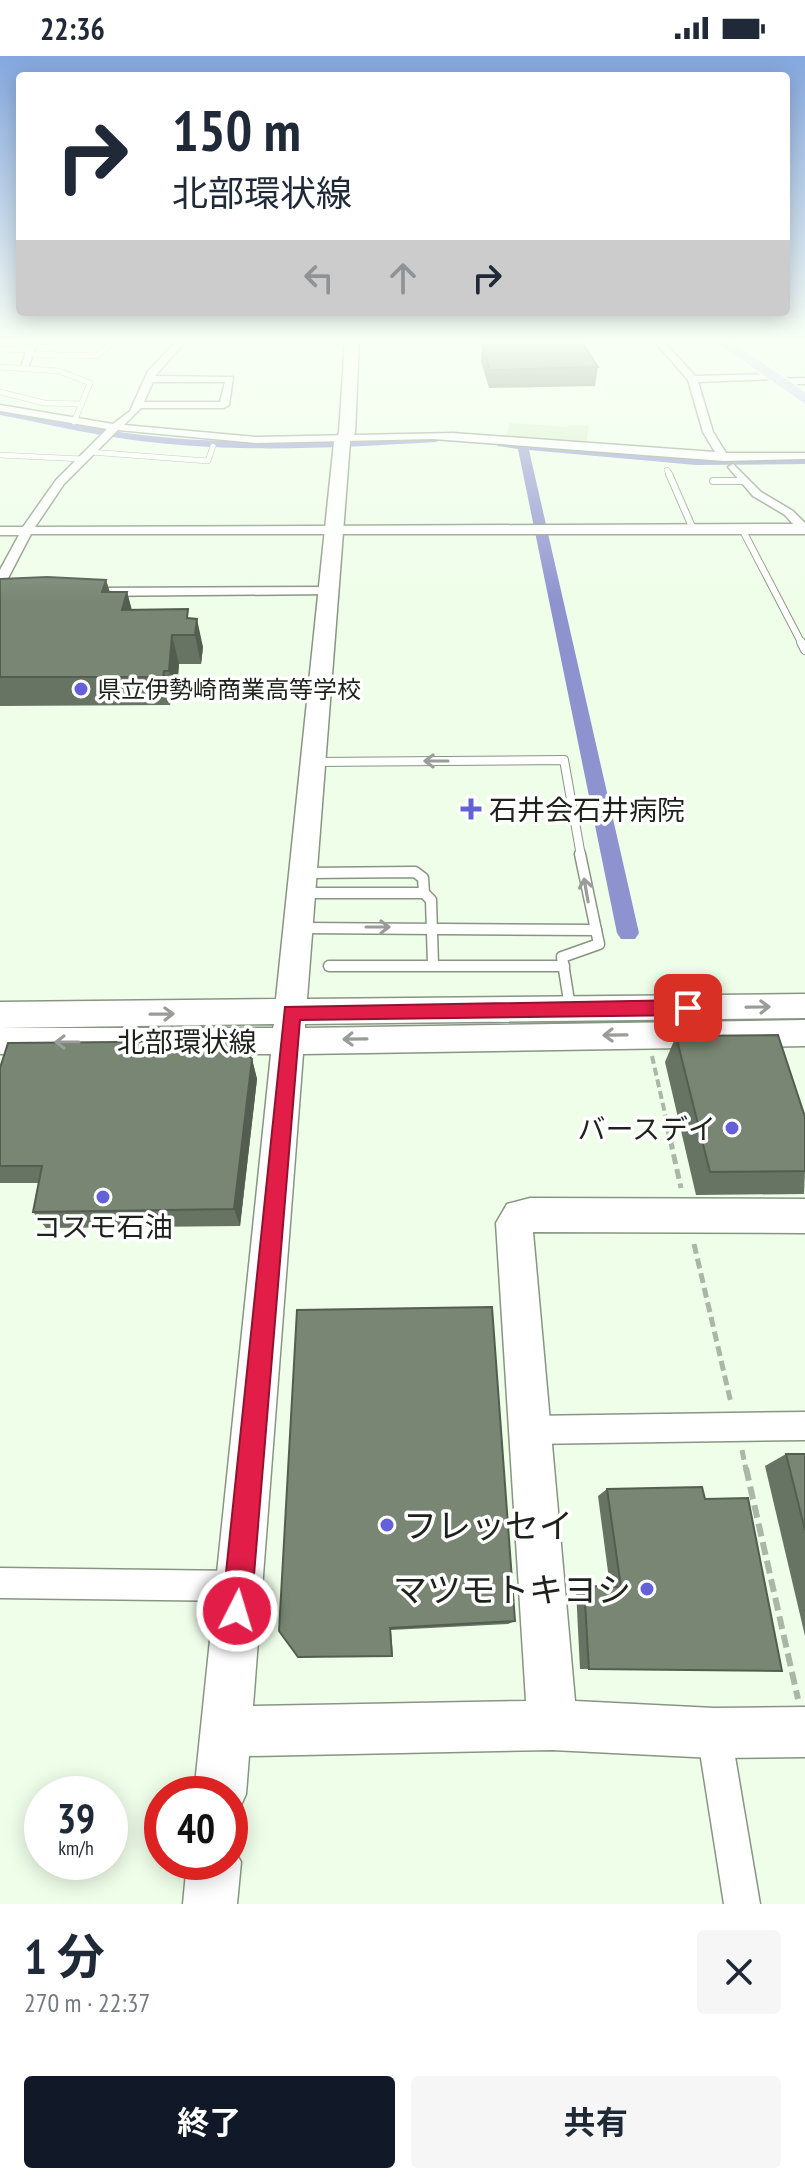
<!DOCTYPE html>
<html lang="ja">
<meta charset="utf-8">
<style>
body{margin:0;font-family:"PT Sans Narrow","Noto Sans JP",sans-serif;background:#f6f6f7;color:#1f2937;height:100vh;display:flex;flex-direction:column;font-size:30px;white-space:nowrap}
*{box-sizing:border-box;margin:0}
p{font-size:26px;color:#747a83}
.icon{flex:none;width:44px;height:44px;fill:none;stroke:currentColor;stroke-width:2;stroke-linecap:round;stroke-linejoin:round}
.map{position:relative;height:1848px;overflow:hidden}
.panel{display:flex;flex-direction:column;background:#fff;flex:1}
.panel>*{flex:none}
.top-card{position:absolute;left:16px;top:16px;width:774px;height:244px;border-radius:8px;box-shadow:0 4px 20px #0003;background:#fff;color:#1f2937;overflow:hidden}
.speed{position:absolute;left:24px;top:1720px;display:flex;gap:16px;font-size:40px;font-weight:700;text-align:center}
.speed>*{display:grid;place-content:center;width:104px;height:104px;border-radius:50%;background:#fff;box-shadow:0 4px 20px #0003;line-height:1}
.speed small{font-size:20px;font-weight:400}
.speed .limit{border:12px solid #d22;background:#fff;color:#111}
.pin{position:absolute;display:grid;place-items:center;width:68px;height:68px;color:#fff;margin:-34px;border-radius:16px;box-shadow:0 4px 12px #0006}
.me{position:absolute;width:88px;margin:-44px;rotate:5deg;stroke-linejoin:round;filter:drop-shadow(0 0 6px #0008)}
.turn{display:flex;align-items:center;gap:28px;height:168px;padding:0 24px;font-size:36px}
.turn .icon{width:104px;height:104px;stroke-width:2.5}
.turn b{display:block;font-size:56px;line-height:68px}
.lanes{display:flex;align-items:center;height:76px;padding:0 24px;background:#0003;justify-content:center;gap:40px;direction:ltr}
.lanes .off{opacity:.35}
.round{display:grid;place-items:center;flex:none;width:84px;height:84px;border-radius:8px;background:#f6f6f7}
.overview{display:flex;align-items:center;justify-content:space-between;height:136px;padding:0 24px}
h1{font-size:48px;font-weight:700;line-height:60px}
.primary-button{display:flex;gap:16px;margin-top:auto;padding:16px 24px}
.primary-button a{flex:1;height:92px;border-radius:8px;background:#111827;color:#fff;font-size:32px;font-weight:700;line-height:92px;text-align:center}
.primary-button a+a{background:#f6f6f7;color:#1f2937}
.status{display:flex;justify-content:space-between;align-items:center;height:56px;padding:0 40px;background:#fff;direction:ltr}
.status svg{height:22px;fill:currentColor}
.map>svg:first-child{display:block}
.green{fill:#d5f0cb}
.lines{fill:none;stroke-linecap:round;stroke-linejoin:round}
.canal{fill:#8e93cf;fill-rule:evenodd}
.lane-far3-casing{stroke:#879582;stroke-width:6}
.lane-far2-casing{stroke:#879582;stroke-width:8}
.lane-far1-casing{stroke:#879582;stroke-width:10}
.lane-casing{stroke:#879582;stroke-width:13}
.street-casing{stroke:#879582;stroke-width:3}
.secondary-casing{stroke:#879582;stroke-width:3}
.primary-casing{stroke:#fff;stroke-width:3}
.path-far2{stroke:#aab6a6;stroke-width:4;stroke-dasharray:8 4;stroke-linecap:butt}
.path-far1{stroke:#aab6a6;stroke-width:5;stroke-dasharray:10 5;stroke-linecap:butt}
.path{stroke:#aab6a6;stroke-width:6;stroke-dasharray:13 6;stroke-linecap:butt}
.lane-far3{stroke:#fff;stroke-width:5}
.lane-far2{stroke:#fff;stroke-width:6}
.lane-far1{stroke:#fff;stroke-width:8}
.lane{stroke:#fff;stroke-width:10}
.street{fill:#fff;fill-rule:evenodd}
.secondary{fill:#fff;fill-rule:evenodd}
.primary{fill:#cbcff5;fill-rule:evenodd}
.wall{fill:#677363}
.shaded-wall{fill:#545e50}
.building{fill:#788673;stroke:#545e50;stroke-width:2}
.oneway{stroke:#999c98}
.route{fill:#e11d48;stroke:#92132f;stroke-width:2}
.poi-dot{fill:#6360d9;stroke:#fff;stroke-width:3}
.labels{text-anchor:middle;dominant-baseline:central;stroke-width:7;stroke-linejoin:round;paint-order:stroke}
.far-poi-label{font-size:24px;fill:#1d221b;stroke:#fff;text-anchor:start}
.poi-label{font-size:28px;fill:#1d221b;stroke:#fff;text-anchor:start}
.street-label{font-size:28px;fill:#1d221b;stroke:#fff}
.near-poi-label{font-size:34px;fill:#1d221b;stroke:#fff;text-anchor:start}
</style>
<div class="status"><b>22:36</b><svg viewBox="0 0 49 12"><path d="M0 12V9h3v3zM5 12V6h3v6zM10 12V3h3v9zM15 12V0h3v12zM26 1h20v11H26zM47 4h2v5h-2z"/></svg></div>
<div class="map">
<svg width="805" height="1848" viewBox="0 0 805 1848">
<rect width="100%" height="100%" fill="#effee9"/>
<polygon class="green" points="510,367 568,371 569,369 589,370 586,388 505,382"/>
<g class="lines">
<g class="canal">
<path d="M 0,353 C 42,361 84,371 126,377 C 228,391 333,385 436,380 L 442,383 L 436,386 C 333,392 228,398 126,383 C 84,377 42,367 0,359 Z"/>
<polygon points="502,385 696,401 805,400 805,408 696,409 529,394 639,877 635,883 621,883 617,877 518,393 498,390 496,388"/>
</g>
<g class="lane-far3-casing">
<g id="lane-far3">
<polyline points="0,293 31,294"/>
<polyline points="29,298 97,300 112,286"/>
<polyline points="0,311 59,315 90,327 74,366"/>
<polyline points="0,336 44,347 80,348"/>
<polyline points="90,396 208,405 213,390"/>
<polyline points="0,399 82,403"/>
<polyline points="667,414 670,420"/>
</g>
</g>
<g class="lane-far2-casing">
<g id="lane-far2">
<polyline points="669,418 693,473"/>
<polyline points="713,425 744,425"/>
<polyline points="742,473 802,588"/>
</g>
</g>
<g class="lane-far1-casing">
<g id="lane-far1">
<polyline points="801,586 805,594"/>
<polyline points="313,706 564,704 581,800"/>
</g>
</g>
<g class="lane-casing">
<g id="lane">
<polyline points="302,837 424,837 423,822 415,816 306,817"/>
<polyline points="424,837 431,844 433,909"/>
<polyline points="302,872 596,874 580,798"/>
<polyline points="329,910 564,910"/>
<polyline points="570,951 562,901 599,888 596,874"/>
</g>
</g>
<g class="street-casing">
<g id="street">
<polygon points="29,286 38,286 28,312 20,314"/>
<path d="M 176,286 L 185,286 L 155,320 L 233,321 L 229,349 L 224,352 L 141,352 L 124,369 L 257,381 L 453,377 L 715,396 L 703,376 L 688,324 L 655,286 L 664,286 L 695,320 L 773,318 L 776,323 L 805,322 L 805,328 L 779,328 L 776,323 L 698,326 L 713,376 L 726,397 L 805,397 L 805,403 L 724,405 L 433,383 L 257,387 L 118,374 L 64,428 L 35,471 L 793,468 L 785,459 L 753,440 L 728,411 L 733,408 L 761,436 L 793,455 L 805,467 L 805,478 L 31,478 L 6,526 L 0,530 L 0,514 L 19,479 L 0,479 L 0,471 L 23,471 L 56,424 L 107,373 L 0,355 L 0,349 L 113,368 L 130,355 L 148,315 ZM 153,326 L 225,326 L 220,346 L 144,346 Z"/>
<polygon points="328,531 335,535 333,538 84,540 77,536 84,532"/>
<polygon points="805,1356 805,1384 529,1388 519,1384 515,1374 519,1364 529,1360"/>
<polygon points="0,1512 239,1515 250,1519 254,1530 250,1541 239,1545 0,1542"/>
<polygon points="714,1660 726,1665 731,1677 760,1848 724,1848 697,1677 702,1665"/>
</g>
</g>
<g class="secondary-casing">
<g id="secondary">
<polygon points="345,286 359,286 355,377 350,386 307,943 805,938 805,962 305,968 305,972 805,964 805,990 303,998 253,1650 526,1645 496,1167 507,1148 530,1142 805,1143 805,1177 533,1176 575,1645 714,1652 805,1651 805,1701 714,1702 552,1694 249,1700 246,1738 238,1756 230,1760 230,1738 194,1738 271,998 0,998 0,972 273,972 274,968 0,972 0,946 276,943 334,386 339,377"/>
<polygon points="230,1786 241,1806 237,1848 183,1848 187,1806 230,1806"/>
</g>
</g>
<g class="primary-casing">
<polygon id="primary" points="716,286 733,286 805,336 805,348"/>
</g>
<polyline class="path-far2" points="652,1000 668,1071"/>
<g class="path-far1">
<polyline points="667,1069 681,1132"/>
<polyline points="694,1188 731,1347"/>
<polyline points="742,1394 746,1414"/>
</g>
<polyline class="path" points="746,1412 798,1643"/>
<use href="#lane-far3" class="lane-far3"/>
<use href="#lane-far2" class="lane-far2"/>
<use href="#lane-far1" class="lane-far1"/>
<use href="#lane" class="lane"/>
<use href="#street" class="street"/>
<use href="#secondary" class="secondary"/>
<use href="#primary" class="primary"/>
</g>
<g class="wall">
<polygon points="482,287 598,311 595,330 489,332 481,305"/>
<polygon points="0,523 106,524 110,536 127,536 132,554 190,562 203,591 201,608 179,608 176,644 171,644 170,649 0,650"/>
<polygon points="676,980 805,1115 804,1138 696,1139 665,1006"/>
<polygon points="252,1003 257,1023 240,1170 46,1172 33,1156 38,1127 0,1127 0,1012"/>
<polygon points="786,1398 805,1398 805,1580 765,1410"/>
<polygon points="607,1433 705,1443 782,1615 580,1613 576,1534 584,1530 610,1531 598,1440"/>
<polygon points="515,1565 508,1568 391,1574 393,1601 298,1601 279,1575"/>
</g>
<g class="shaded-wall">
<polygon points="106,524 114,552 102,536"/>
<polygon points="127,536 134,564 122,554"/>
<polygon points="197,563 203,591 201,608 195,579"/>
<polygon points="172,579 179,608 176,644 169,615"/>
<polygon points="164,615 171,644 170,649 163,621"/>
<polygon points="252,1003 257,1023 240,1170 234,1153"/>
</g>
<g class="building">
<polygon points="504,286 582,286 598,311 490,314 482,287"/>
<polygon points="47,521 106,524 102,536 127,536 122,554 188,553 187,562 197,563 195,579 172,579 169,615 164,615 163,621 0,621 0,523"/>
<polygon points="778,979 805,1061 805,1115 710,1116 676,980"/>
<polygon points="232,985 252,1003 234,1153 33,1156 42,1110 0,1110 0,1012 8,987"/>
<polygon points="492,1251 515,1565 390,1572 392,1600 298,1601 279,1575 297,1254"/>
<polygon points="786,1398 805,1398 805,1474"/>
<polygon points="702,1431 705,1443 748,1442 782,1615 589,1613 584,1530 621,1531 607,1433"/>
</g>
<defs><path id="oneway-shaft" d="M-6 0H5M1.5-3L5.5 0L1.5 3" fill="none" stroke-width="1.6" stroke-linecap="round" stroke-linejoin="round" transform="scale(2)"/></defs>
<g class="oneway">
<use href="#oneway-shaft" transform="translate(436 705) rotate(180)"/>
<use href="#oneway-shaft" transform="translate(586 834) rotate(-100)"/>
<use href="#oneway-shaft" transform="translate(378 871)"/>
<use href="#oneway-shaft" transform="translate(758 951) rotate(-1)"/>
<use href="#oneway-shaft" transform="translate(162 958) rotate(-1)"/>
<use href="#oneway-shaft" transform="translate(615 979) rotate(179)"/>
<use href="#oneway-shaft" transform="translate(355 983) rotate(179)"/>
<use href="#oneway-shaft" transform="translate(67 986) rotate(180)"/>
</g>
<linearGradient id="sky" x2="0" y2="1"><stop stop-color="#84a7de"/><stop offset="0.52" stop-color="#f8fff5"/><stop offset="1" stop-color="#f8fff5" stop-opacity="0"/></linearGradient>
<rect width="805" height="545" fill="url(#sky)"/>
<polygon class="route" points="688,944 694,946 697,952 694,957 688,959 300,964 251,1555 247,1565 237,1569 227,1565 222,1555 285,951"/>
<g class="poi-dot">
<circle cx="81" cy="633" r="8"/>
<path d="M467 741h8v8h8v8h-8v8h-8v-8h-8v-8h8z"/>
<circle cx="732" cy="1072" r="8"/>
<circle cx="103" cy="1141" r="8"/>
<circle cx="387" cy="1469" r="8"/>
<circle cx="647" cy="1533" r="8"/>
</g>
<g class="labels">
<g class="far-poi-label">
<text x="97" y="633">県立伊勢崎商業高等学校</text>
</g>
<g class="poi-label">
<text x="489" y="753">石井会石井病院</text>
<text x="716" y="1072" text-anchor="end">バースデイ</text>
<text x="103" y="1170" text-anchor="middle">コスモ石油</text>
</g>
<g class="street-label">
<text x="187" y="985">北部環状線</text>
</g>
<g class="near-poi-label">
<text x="403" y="1469">フレッセイ</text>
<text x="631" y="1533" text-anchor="end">マツモトキヨシ</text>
</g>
</g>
</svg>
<div class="speed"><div>39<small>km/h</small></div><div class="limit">40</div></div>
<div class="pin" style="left:688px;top:952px;background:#d93025"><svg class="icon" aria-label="arrive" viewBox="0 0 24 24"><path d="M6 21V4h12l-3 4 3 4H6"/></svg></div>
<svg class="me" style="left:237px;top:1555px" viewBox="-20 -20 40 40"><circle r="17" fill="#e11d48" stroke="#fff" stroke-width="3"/><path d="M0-11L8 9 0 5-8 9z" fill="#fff"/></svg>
<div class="top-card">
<div class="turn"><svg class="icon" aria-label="right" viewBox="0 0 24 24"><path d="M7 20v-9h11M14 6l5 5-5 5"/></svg><div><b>150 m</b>北部環状線</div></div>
<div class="lanes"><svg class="icon off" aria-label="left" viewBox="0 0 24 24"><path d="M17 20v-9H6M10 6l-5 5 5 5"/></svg><svg class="icon off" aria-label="ahead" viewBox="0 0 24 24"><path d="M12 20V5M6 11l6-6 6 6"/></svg><svg class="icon" aria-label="right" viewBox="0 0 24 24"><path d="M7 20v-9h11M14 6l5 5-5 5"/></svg></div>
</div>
</div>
<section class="panel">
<div class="overview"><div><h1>1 分</h1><p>270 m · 22:37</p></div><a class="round"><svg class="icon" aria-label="close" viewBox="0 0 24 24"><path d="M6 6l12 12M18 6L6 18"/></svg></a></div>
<div class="primary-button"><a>終了</a><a>共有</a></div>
</section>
